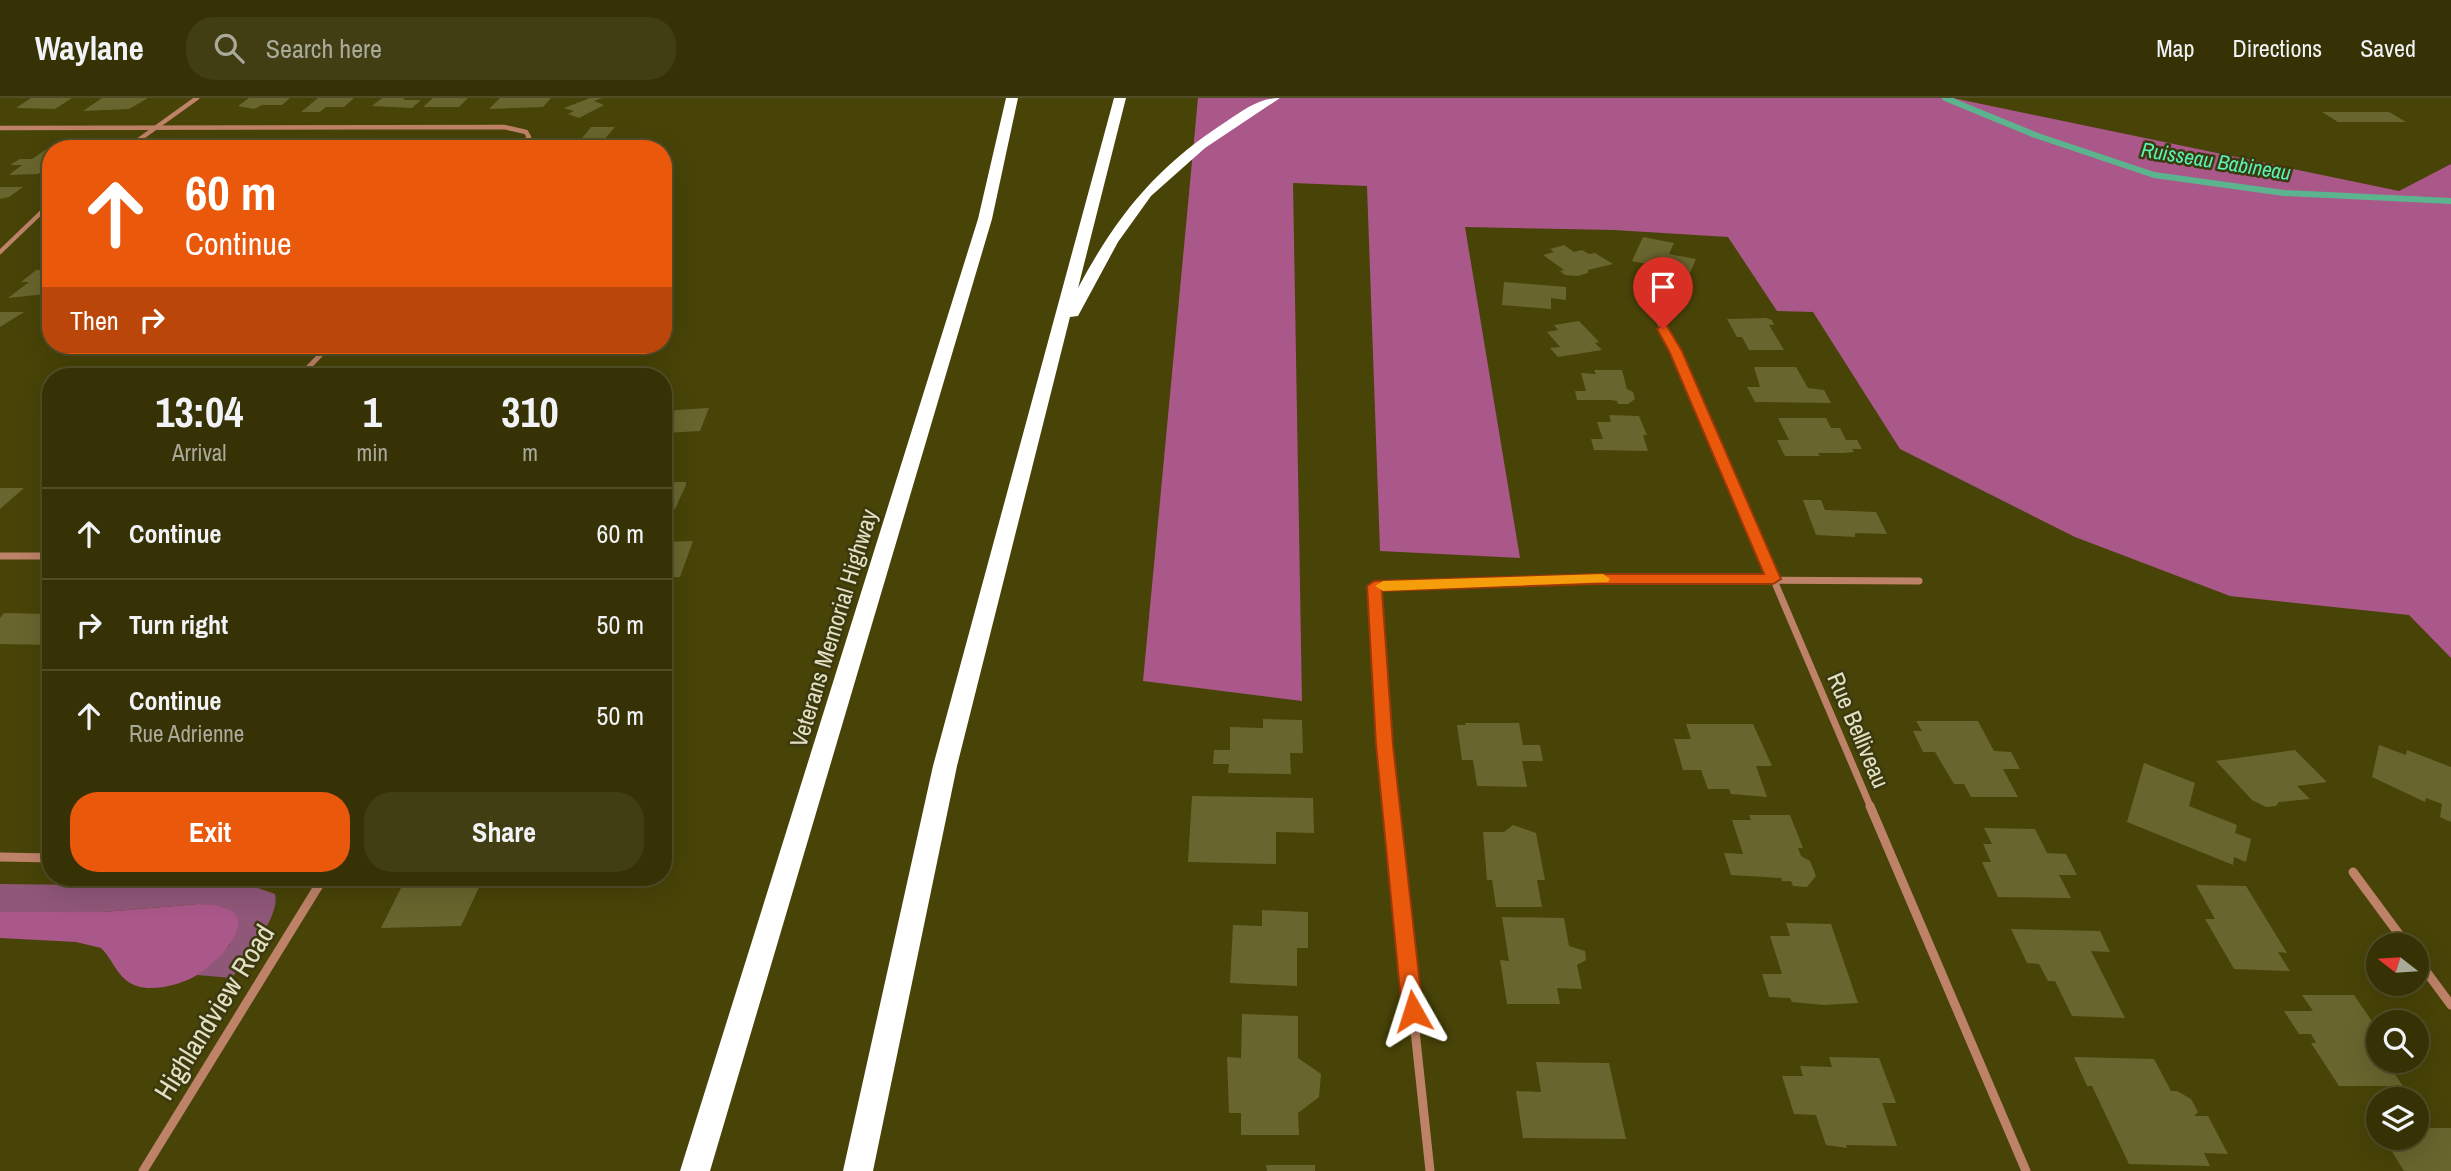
<!DOCTYPE html>
<style>
body{margin:0;font-family:"Archivo Narrow",sans-serif;background:#413e13;color:#f1f3f6;height:100vh;display:flex;flex-direction:column;font-size:26px;white-space:nowrap}
*{box-sizing:border-box;margin:0}
p{font-size:23px;color:#aaaa9a}
.icon{flex:none;width:38px;height:38px;fill:none;stroke:currentColor;stroke-width:2;stroke-linecap:round;stroke-linejoin:round}
.map{position:relative;flex:1;overflow:hidden}
.panel{position:absolute;left:42px;top:270px;width:630px;height:518px;display:flex;flex-direction:column;background:#363205;border-radius:28px;box-shadow:0 7px 28px #0002,0 0 0 2px #504d27}
.panel>*{flex:none}
.top-card{position:absolute;left:42px;top:42px;width:630px;height:214px;border-radius:28px;box-shadow:0 7px 28px #0002,0 0 0 2px #504d27;background:#ea580c;color:#fff;overflow:hidden}
.needle{width:46px;rotate:287deg}
.controls{position:absolute;left:2366px;top:835px;display:grid;gap:14px}
.controls a{display:grid;place-items:center;width:63px;height:63px;border-radius:50%;background:#363205;box-shadow:0 7px 28px #0002,0 0 0 2px #504d27;font-size:35px}
.pin{position:absolute;display:grid;place-items:center;width:60px;height:60px;color:#fff;margin:-72px -30px;border-radius:50% 50% 50% 0;rotate:-45deg;box-shadow:0 0 7px #0007}
.pin .icon{rotate:45deg}
.me{position:absolute;width:77px;margin:-38px;rotate:354deg;stroke-linejoin:round;filter:drop-shadow(0 0 5px #0008)}
.turn{display:flex;align-items:center;gap:24px;height:147px;padding:0 28px;font-size:32px}
.turn .icon{width:91px;height:91px;stroke-width:2.5}
.turn b{display:block;font-size:49px;line-height:60px}
.then{display:flex;align-items:center;height:66px;padding:0 28px;background:#0003;gap:14px;font-size:26px}
.eta{display:flex;justify-content:space-evenly;align-items:center;height:119px;text-align:center}
.eta b{font-size:42px;font-weight:700;line-height:49px}
.cta{display:flex;gap:14px;margin-top:auto;padding:14px 28px}
.cta a{flex:1;height:80px;border-radius:28px;background:#ea580c;color:#fff;font-size:28px;font-weight:700;line-height:80px;text-align:center}
.cta a+a{background:#413e13;color:#f1f3f6}
ul{padding:0;list-style:none}
li{display:flex;align-items:center;gap:21px;height:91px;padding:0 28px;border-top:2px solid #504d27}
li div{flex:1}
li b{display:block;font-size:26px}
li em{font-style:normal}
header{display:flex;align-items:center;gap:42px;box-sizing:border-box;height:98px;padding:0 35px;background:#363205;border-bottom:2px solid #504d27}
header strong{font-size:33px}
nav{display:flex;gap:38px;margin-inline-start:auto;font-size:24px}
.search{width:490px;height:63px;background:#413e13;display:flex;align-items:center;gap:18px;box-sizing:border-box;padding:0 24px;border-radius:28px;color:#aaaa9a;font-size:26px}
.map>svg:first-child{display:block}
.green{fill:#8f5778}
.forest{fill:#aa5789}
.lines{fill:none;stroke-linecap:round;stroke-linejoin:round}
.stream{stroke:#5cb48e;stroke-width:6}
.building{fill:#69652e}
.minor-far3{stroke:#be8268;stroke-width:4.5}
.minor-far2{stroke:#be8268;stroke-width:5}
.minor-far1{stroke:#be8268;stroke-width:7}
.minor{stroke:#be8268;stroke-width:9}
.motorway{fill:#fff;fill-rule:evenodd}
.route{fill:#ea580c;stroke:#983908;stroke-width:2}
.slow{fill:#f59e0b}
.labels{text-anchor:middle;dominant-baseline:central;stroke-width:5;stroke-linejoin:round;paint-order:stroke}
.far-water-label{font-size:21px;font-style:italic;fill:#58f3b9;stroke:#3c390e}
.street-label{font-size:24px;fill:#e3e1c5;stroke:#3c390e}
.near-street-label{font-size:28px;fill:#e3e1c5;stroke:#3c390e}
</style>
<header>
<strong>Waylane</strong>
<div class="search"><svg class="icon" aria-label="search" viewBox="0 0 24 24"><circle cx="10" cy="10" r="6"/><path d="M15 15l6 6"/></svg>Search here</div>
<nav><a>Map</a><a>Directions</a><a>Saved</a></nav>
</header>
<div class="map">
<svg width="2451" height="1073" viewBox="0 0 2451 1073">
<rect width="100%" height="100%" fill="#484307"/>
<path class="green" d="M 0,786 L 255,789 L 275,796 C 281,818 245,861 232,880 L 197,877 L 230,847 L 226,810 L 199,806 L 104,814 L 0,814 Z"/>
<g class="forest">
<polygon points="1198,0 1953,0 2399,93 2451,66 2451,560 2409,517 2230,498 2075,439 1900,351 1813,214 1777,213 1728,139 1614,132 1465,129 1520,460 1380,453 1367,88 1293,85 1302,603 1143,583"/>
<path d="M 199,806 C 210,807 227,807 235,816 C 249,834 213,867 199,876 C 183,886 155,894 137,888 C 118,882 114,863 101,850 L 76,844 L 0,840 L 0,814 L 104,814 Z"/>
</g>
<g class="lines">
<polyline class="stream" points="1945,0 2035,37 2154,77 2284,95 2451,103"/>
</g>
<g class="building">
<polygon points="31,0 72,0 55,11 16,10"/>
<polygon points="102,0 148,0 129,11 83,13"/>
<polygon points="249,0 290,0 282,7 262,7 254,11 238,8"/>
<polygon points="318,0 354,0 344,9 326,9 320,14 301,14"/>
<polygon points="382,0 405,0 403,2 421,2 412,10 372,8"/>
<polygon points="433,0 468,0 459,9 423,9"/>
<polygon points="500,0 551,0 543,9 489,11"/>
<polygon points="590,0 602,0 594,3 604,7 579,20 568,16 574,13 564,10"/>
<polygon points="2322,14 2389,14 2406,24 2338,24"/>
<polygon points="591,29 615,29 597,50 577,50 583,44 579,44"/>
<polygon points="51,48 72,48 68,51 51,51 51,67 38,76 9,77 22,67 10,67 20,61 32,61"/>
<polygon points="0,89 23,89 9,99 0,101"/>
<polygon points="1643,139 1674,145 1669,156 1696,161 1690,175 1632,163"/>
<polygon points="1564,147 1574,154 1582,152 1589,156 1595,155 1613,166 1588,172 1588,175 1578,178 1565,177 1560,173 1564,172 1543,157 1554,154 1550,151"/>
<polygon points="36,172 51,172 51,193 46,196 8,200 29,184 21,184"/>
<polygon points="1504,184 1566,189 1566,202 1551,200 1551,211 1502,207"/>
<polygon points="0,214 24,214 0,229"/>
<polygon points="1766,220 1772,222 1774,227 1769,227 1784,252 1749,252 1742,239 1737,239 1727,221"/>
<polygon points="1579,223 1599,244 1595,245 1602,252 1558,259 1550,250 1560,249 1547,234 1558,232 1554,227"/>
<polygon points="234,247 271,247 259,257 223,257"/>
<polygon points="414,247 445,247 435,258 404,258"/>
<polygon points="1754,269 1796,269 1808,290 1824,292 1831,305 1755,304 1747,289 1760,289"/>
<polygon points="248,271 241,278 202,278 209,272"/>
<polygon points="1594,272 1622,272 1627,291 1633,294 1635,301 1628,306 1618,306 1617,303 1611,302 1577,302 1575,293 1586,293 1581,275 1596,276"/>
<polygon points="376,275 415,275 413,278 373,278"/>
<polygon points="709,310 700,333 665,335 675,312"/>
<polygon points="1609,317 1639,318 1647,337 1643,337 1648,353 1594,352 1591,341 1603,341 1597,324 1611,324"/>
<polygon points="1778,320 1826,320 1831,330 1840,330 1846,342 1857,342 1862,351 1852,351 1854,354 1844,355 1818,355 1820,358 1785,358 1777,342 1789,342"/>
<polygon points="670,384 686,384 686,387 675,411 663,411 663,388 668,388"/>
<polygon points="0,390 24,390 0,411"/>
<polygon points="1803,402 1821,402 1825,412 1876,414 1887,436 1855,435 1855,439 1816,437"/>
<polygon points="693,443 680,479 663,480 663,444"/>
<polygon points="4,515 51,516 51,547 0,546 0,520"/>
<polygon points="1263,621 1302,622 1303,655 1290,655 1291,676 1228,675 1229,666 1213,666 1214,652 1230,652 1230,629 1263,630"/>
<polygon points="1916,623 1978,623 1994,653 2011,654 2020,671 2003,671 2018,699 1971,699 1964,686 1954,686 1935,654 1923,654 1913,633 1922,633"/>
<polygon points="1465,625 1519,625 1523,647 1540,647 1543,663 1522,663 1527,689 1477,688 1473,662 1462,662 1457,627 1466,627"/>
<polygon points="1686,626 1753,626 1772,668 1756,668 1767,699 1731,696 1729,691 1708,691 1701,672 1683,672 1674,641 1691,641"/>
<polygon points="2379,647 2406,657 2407,652 2451,669 2451,724 2440,719 2442,706 2426,700 2425,704 2372,679"/>
<polygon points="2295,652 2327,684 2297,688 2310,701 2279,704 2276,708 2266,709 2252,702 2216,663"/>
<polygon points="2144,665 2195,685 2189,708 2237,727 2235,735 2251,741 2246,764 2234,759 2233,767 2127,724"/>
<polygon points="1192,698 1313,700 1314,735 1276,734 1276,766 1188,764"/>
<polygon points="1749,717 1790,717 1803,750 1798,750 1801,758 1810,763 1816,778 1807,789 1793,788 1791,783 1782,783 1781,780 1731,777 1724,755 1743,756 1732,722 1751,722"/>
<polygon points="1513,727 1536,735 1545,782 1537,782 1542,809 1496,809 1492,782 1487,782 1483,734 1504,734"/>
<polygon points="1984,730 2035,731 2047,755 2066,756 2077,777 2059,777 2071,800 1998,799 1982,764 1991,764 1983,746 1992,746"/>
<polygon points="482,783 461,828 381,830 404,784"/>
<polygon points="2196,787 2246,788 2287,855 2278,854 2290,873 2234,871 2205,821 2215,821"/>
<polygon points="1262,812 1308,814 1308,850 1297,850 1297,888 1230,885 1233,827 1262,828"/>
<polygon points="1502,819 1564,820 1569,848 1585,853 1586,862 1577,867 1582,891 1557,890 1560,906 1507,906 1500,862 1509,863"/>
<polygon points="1786,825 1831,826 1858,905 1824,907 1792,904 1790,900 1769,899 1762,876 1782,876 1770,838 1790,838"/>
<polygon points="2011,831 2100,833 2110,854 2091,853 2125,920 2072,918 2055,883 2048,883 2039,866 2027,865"/>
<polygon points="2302,897 2354,897 2378,932 2378,937 2368,937 2378,952 2378,962 2385,962 2403,988 2339,988 2311,945 2316,945 2311,936 2299,936 2284,913 2313,913"/>
<polygon points="1242,916 1298,918 1298,960 1321,976 1319,999 1298,1015 1299,1037 1241,1037 1241,1015 1229,1015 1227,959 1241,960"/>
<polygon points="1829,959 1879,960 1896,1005 1882,1005 1897,1048 1846,1047 1847,1050 1826,1047 1816,1017 1794,1016 1782,978 1803,978 1800,968 1832,969"/>
<polygon points="2074,959 2154,961 2171,993 2177,993 2191,1001 2198,1014 2194,1018 2208,1018 2228,1056 2204,1055 2210,1068 2129,1066 2092,988 2087,988"/>
<polygon points="1536,964 1609,965 1626,1041 1523,1040 1516,993 1541,994"/>
<polygon points="2417,1030 2451,1030 2451,1073 2404,1073 2388,1047 2408,1048 2403,1040 2417,1040"/>
<polygon points="1266,1067 1315,1067 1315,1073 1267,1073"/>
</g>
<g class="lines">
<g class="minor-far3">
<polyline points="0,30 504,29 526,34 529,39 517,51"/>
<polyline points="126,51 197,0"/>
<polyline points="0,154 51,105"/>
</g>
<g class="minor-far2">
<polyline points="1650,209 1676,253 1747,419"/>
<polyline points="300,278 330,247"/>
</g>
<g class="minor-far1">
<polyline points="1746,417 1871,710"/>
<polyline points="0,458 51,458"/>
<polyline points="1392,710 1375,488 1596,481 1919,483"/>
</g>
<g class="minor">
<polyline points="1391,708 1430,1073"/>
<polyline points="1870,708 2026,1073"/>
<polyline points="0,759 51,760"/>
<polyline points="2353,774 2407,847"/>
<polyline points="2417,861 2451,907"/>
<polyline points="143,1073 324,779"/>
</g>
<g class="motorway">
<polygon points="1006,0 1018,0 992,121 710,1073 680,1073 978,121"/>
<path d="M 1114,0 L 1126,0 L 1078,190 C 1117,117 1157,68 1227,23 C 1244,12 1259,0 1280,0 L 1205,50 L 1151,98 L 1118,144 L 1078,218 L 1070,219 L 957,668 L 873,1073 L 843,1073 L 933,668 Z"/>
</g>
</g>
<polygon class="route" points="1663,227 1667,228 1682,253 1781,481 1773,486 1596,486 1382,493 1393,647 1423,913 1420,920 1413,922 1405,920 1402,913 1376,647 1367,488 1374,483 1596,476 1764,476 1669,253 1657,231"/>
<polygon class="slow" points="1603,476 1610,481 1608,484 1383,493 1375,488 1383,483"/>
<g class="labels">
<g class="far-water-label">
<text transform="translate(2216 63) rotate(9)">Ruisseau Babineau</text>
</g>
<g class="street-label">
<text transform="translate(833 530) rotate(-73)">Veterans Memorial Highway</text>
<text transform="translate(1859 632) rotate(67)">Rue Belliveau</text>
</g>
<g class="near-street-label">
<text transform="translate(214 914) rotate(-58)">Highlandview Road</text>
</g>
</g>
</svg>
<div class="controls">
<a><svg class="needle" viewBox="-14 -14 28 28"><path d="M0-13l5 13h-10z" fill="#e53935"/><path d="M0 13l5-13h-10z" fill="#aaaa9a"/></svg></a>
<a><svg class="icon" aria-label="search" viewBox="0 0 24 24"><circle cx="10" cy="10" r="6"/><path d="M15 15l6 6"/></svg></a>
<a><svg class="icon" aria-label="layers" viewBox="0 0 24 24"><path d="M12 4l9 5-9 5-9-5zM3 14l9 5 9-5"/></svg></a>
</div>
<div class="pin" style="left:1663px;top:231px;background:#d93025"><svg class="icon" aria-label="arrive" viewBox="0 0 24 24"><path d="M6 21V4h12l-3 4 3 4H6"/></svg></div>
<svg class="me" style="left:1413px;top:913px" viewBox="-20 -20 40 40"><path d="M0-17L14 15 0 8-14 15z" fill="#ea580c" stroke="#fff" stroke-width="4"/></svg>
<div class="top-card">
<div class="turn"><svg class="icon" aria-label="ahead" viewBox="0 0 24 24"><path d="M12 20V5M6 11l6-6 6 6"/></svg><div><b>60 m</b>Continue</div></div>
<div class="then">Then<svg class="icon" aria-label="right" viewBox="0 0 24 24"><path d="M7 20v-9h11M14 6l5 5-5 5"/></svg></div>
</div>
<section class="panel">
<div class="eta">
<div><b>13:04</b><p>Arrival</p></div>
<div><b>1</b><p>min</p></div>
<div><b>310</b><p>m</p></div>
</div>
<ul>
<li><svg class="icon" aria-label="ahead" viewBox="0 0 24 24"><path d="M12 20V5M6 11l6-6 6 6"/></svg><div><b>Continue</b></div><em>60 m</em></li>
<li><svg class="icon" aria-label="right" viewBox="0 0 24 24"><path d="M7 20v-9h11M14 6l5 5-5 5"/></svg><div><b>Turn right</b></div><em>50 m</em></li>
<li><svg class="icon" aria-label="ahead" viewBox="0 0 24 24"><path d="M12 20V5M6 11l6-6 6 6"/></svg><div><b>Continue</b><p>Rue Adrienne</p></div><em>50 m</em></li>
</ul>
<div class="cta"><a>Exit</a><a>Share</a></div>
</section>
</div>
